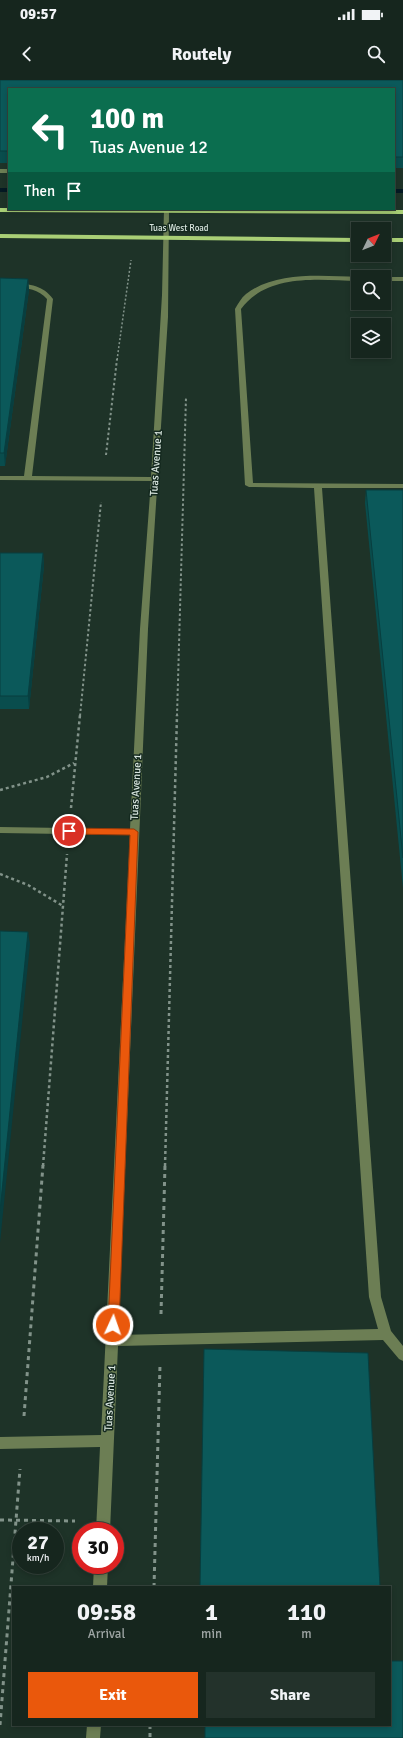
<!DOCTYPE html>
<style>
body{margin:0;font-family:Signika,sans-serif;background:#23322b;color:#f1f3f6;height:100vh;display:flex;flex-direction:column;font-size:15px;white-space:nowrap}
*{box-sizing:border-box;margin:0}
p{font-size:13px;color:#9ea5a4}
.icon{flex:none;width:22px;height:22px;fill:none;stroke:currentColor;stroke-width:2;stroke-linecap:round;stroke-linejoin:round}
.map{position:relative;flex:1;overflow:hidden}
.sheet{position:absolute;left:12px;top:1506px;width:379px;height:140px;display:flex;flex-direction:column;background:#16261e;border-radius:0px;box-shadow:0 2px 6px #0003,0 0 0 1px #35433c}
.sheet>*{flex:none}
.top-card{position:absolute;left:8px;top:8px;width:387px;height:122px;border-radius:0px;box-shadow:0 2px 6px #0003,0 0 0 1px #35433c;background:#0b6e4f;color:#fff;overflow:hidden}
.needle{width:26px;rotate:47deg}
.controls{position:absolute;left:351px;top:142px;display:grid;gap:8px}
.controls a{display:grid;place-items:center;width:40px;height:40px;border-radius:0px;background:#16261e;box-shadow:0 2px 6px #0003,0 0 0 1px #35433c;font-size:20px}
.speed{position:absolute;left:12px;top:1442px;display:flex;gap:8px;font-size:20px;font-weight:700;text-align:center}
.speed>*{display:grid;place-content:center;width:52px;height:52px;border-radius:50%;background:#16261e;box-shadow:0 2px 6px #0003,0 0 0 1px #35433c;line-height:1}
.speed small{font-size:10px;font-weight:400}
.speed .limit{border:6px solid #d22;background:#fff;color:#111}
.pin{position:absolute;display:grid;place-items:center;width:34px;height:34px;color:#fff;margin:-17px;border:2px solid #fff;border-radius:50%;box-shadow:0 1px 4px #0007}
.me{position:absolute;width:44px;margin:-22px;rotate:3deg;stroke-linejoin:round;filter:drop-shadow(0 0 3px #0008)}
.turn{display:flex;align-items:center;gap:14px;height:84px;padding:0 16px;font-size:18px}
.turn .icon{width:52px;height:52px;stroke-width:2.5}
.turn b{display:block;font-size:28px;line-height:34px}
.then{display:flex;align-items:center;height:38px;padding:0 16px;background:#0003;gap:8px;font-size:15px}
.eta{display:flex;justify-content:space-evenly;align-items:center;height:68px;text-align:center}
.eta b{font-size:24px;font-weight:800;line-height:28px}
.cta{display:flex;gap:8px;margin-top:auto;padding:8px 16px}
.cta a{flex:1;height:46px;border-radius:0px;background:#ea580c;color:#fff;font-size:16px;font-weight:800;line-height:46px;text-align:center}
.cta a+a{background:#23322b;color:#f1f3f6}
.status{display:flex;justify-content:space-between;align-items:center;height:28px;padding:0 20px;background:#16261e;direction:ltr}
.status svg{height:11px;fill:currentColor}
header{display:flex;justify-content:space-between;align-items:center;height:52px;padding:0 16px;background:#16261e;font-size:18px;font-weight:800}
.map>svg:first-child{display:block}
.lines{fill:none;stroke-linecap:round;stroke-linejoin:round}
.stream{fill:#041923;fill-rule:evenodd}
.path-far3{stroke:#82938a;stroke-width:1.5;stroke-dasharray:2 2;stroke-linecap:butt}
.path-far2{stroke:#82938a;stroke-width:2;stroke-dasharray:2.5 2.5;stroke-linecap:butt}
.path-far1{stroke:#82938a;stroke-width:2.5;stroke-dasharray:3 3;stroke-linecap:butt}
.path{stroke:#82938a;stroke-width:3;stroke-dasharray:4 4;stroke-linecap:butt}
.minor{fill:#6c7e54;fill-rule:evenodd}
.major{fill:#a9cf76;fill-rule:evenodd}
.wall{fill:#094d4d}
.shaded-wall{fill:#083e3f}
.building{fill:#0b595a;stroke:#083e3f}
.route{fill:#ea580c;stroke:#983908}
.labels{text-anchor:middle;dominant-baseline:central;stroke-width:3;stroke-linejoin:round;paint-order:stroke}
.far-street-label{font-size:9px;fill:#d8e5de;stroke:#14291f}
.street-label{font-size:11px;fill:#d8e5de;stroke:#14291f}
</style>
<div class="status"><b>09:57</b><svg viewBox="0 0 49 12"><path d="M0 12V9h3v3zM5 12V6h3v6zM10 12V3h3v9zM15 12V0h3v12zM26 1h20v11H26zM47 4h2v5h-2z"/></svg></div>
<header><svg class="icon" aria-label="back" viewBox="0 0 24 24"><path d="M15 5l-7 7 7 7"/></svg>Routely<svg class="icon" aria-label="search" viewBox="0 0 24 24"><circle cx="10" cy="10" r="6"/><path d="M15 15l6 6"/></svg></header>
<div class="map">
<svg width="403" height="1658" viewBox="0 0 403 1658">
<rect width="100%" height="100%" fill="#1e3328"/>
<g class="lines">
<g class="stream">
<rect x="0" y="108" width="9" height="4"/>
<rect x="394" y="109" width="9" height="4"/>
</g>
<polyline class="path-far3" points="117,280 131,180"/>
<g class="path-far2">
<polyline points="106,375 117,279"/>
<polyline points="80,636 101,422"/>
<polyline points="177,636 186,317"/>
</g>
<g class="path-far1">
<polyline points="0,710 47,697 74,683"/>
<polyline points="71,728 80,635"/>
<polyline points="0,794 28,805 63,826"/>
<polyline points="43,1086 67,774"/>
<polyline points="165,1086 177,635"/>
</g>
<g class="path">
<polyline points="161,1234 165,1085"/>
<polyline points="24,1336 43,1085"/>
<polyline points="0,1440 75,1441"/>
<polyline points="154,1507 160,1285"/>
<polyline points="0,1645 20,1389"/>
<polyline points="150,1645 150,1658"/>
</g>
<g class="minor">
<rect x="0" y="89" width="9" height="4"/>
<path d="M 164,129 L 169,130 L 168,237 L 148,549 L 118,1255 L 378,1249 L 369,1217 L 314,408 L 249,407 L 245,405 L 235,229 C 238,224 241,218 246,214 C 276,191 322,196 358,197 L 358,201 C 318,200 268,193 241,229 L 253,403 L 403,404 L 403,408 L 322,408 L 381,1217 L 391,1251 L 403,1266 L 403,1281 L 399,1279 L 383,1260 L 118,1266 L 110,1451 L 96,1451 L 100,1367 L 0,1369 L 0,1357 L 101,1355 L 130,755 L 0,753 L 0,747 L 130,749 L 140,549 L 151,401 L 0,400 L 0,396 L 24,396 L 47,219 C 35,205 17,208 0,208 L 0,204 C 20,204 40,201 53,219 L 32,396 L 151,397 L 162,215 Z"/>
<rect x="384" y="197" width="19" height="4"/>
<polygon points="94,1485 108,1485 107,1507 93,1507"/>
<polygon points="87,1645 101,1645 100,1658 86,1658"/>
</g>
<g class="major">
<polygon points="0,128 403,130 403,134 0,132"/>
<polygon points="0,154 358,158 358,162 0,158"/>
<rect x="384" y="158" width="19" height="4"/>
</g>
</g>
<g class="wall">
<polygon points="0,0 403,0 403,88 394,88 394,9 9,9 9,83 0,83"/>
<polygon points="0,198 28,199 29,210 5,386 0,386"/>
<polygon points="366,410 403,410 403,808 365,423"/>
<polygon points="0,473 43,473 44,486 29,629 0,629"/>
</g>
<g class="shaded-wall">
<polygon points="28,199 29,210 5,386 4,373"/>
<polygon points="43,473 44,486 29,629 28,616"/>
<polygon points="28,852 30,864 0,1163 0,1131"/>
</g>
<g class="building">
<polygon points="0,0 403,0 403,77 394,77 394,9 9,9 9,71 0,71"/>
<polygon points="0,198 28,199 4,373 0,373"/>
<polygon points="366,410 403,410 403,778"/>
<polygon points="0,473 43,473 28,616 0,616"/>
<polygon points="0,851 28,852 0,1131"/>
<polygon points="204,1269 368,1273 380,1507 200,1507"/>
<polygon points="390,1581 403,1581 403,1658 205,1658 205,1645 390,1645"/>
</g>
<polygon class="route" points="69,748 134,749 138,752 119,1245 117,1249 113,1250 109,1249 108,1245 130,755 69,754 65,751"/>
<g class="labels">
<g class="far-street-label">
<text x="179" y="148">Tuas West Road</text>
</g>
<g class="street-label">
<text transform="translate(156 383) rotate(-86)">Tuas Avenue 1</text>
<text transform="translate(136 707) rotate(-87)">Tuas Avenue 1</text>
<text transform="translate(110 1318) rotate(-87)">Tuas Avenue 1</text>
</g>
</g>
</svg>
<div class="controls">
<a><svg class="needle" viewBox="-14 -14 28 28"><path d="M0-13l5 13h-10z" fill="#e53935"/><path d="M0 13l5-13h-10z" fill="#9ea5a4"/></svg></a>
<a><svg class="icon" aria-label="search" viewBox="0 0 24 24"><circle cx="10" cy="10" r="6"/><path d="M15 15l6 6"/></svg></a>
<a><svg class="icon" aria-label="layers" viewBox="0 0 24 24"><path d="M12 4l9 5-9 5-9-5zM3 14l9 5 9-5"/></svg></a>
</div>
<div class="speed"><div>27<small>km/h</small></div><div class="limit">30</div></div>
<div class="pin" style="left:69px;top:751px;background:#d93025"><svg class="icon" aria-label="arrive" viewBox="0 0 24 24"><path d="M6 21V4h12l-3 4 3 4H6"/></svg></div>
<svg class="me" style="left:113px;top:1245px" viewBox="-20 -20 40 40"><circle r="17" fill="#ea580c" stroke="#fff" stroke-width="3"/><path d="M0-11L8 9 0 5-8 9z" fill="#fff"/></svg>
<div class="top-card">
<div class="turn"><svg class="icon" aria-label="left" viewBox="0 0 24 24"><path d="M17 20v-9H6M10 6l-5 5 5 5"/></svg><div><b>100 m</b>Tuas Avenue 12</div></div>
<div class="then">Then<svg class="icon" aria-label="arrive" viewBox="0 0 24 24"><path d="M6 21V4h12l-3 4 3 4H6"/></svg></div>
</div>
<section class="sheet">
<div class="eta">
<div><b>09:58</b><p>Arrival</p></div>
<div><b>1</b><p>min</p></div>
<div><b>110</b><p>m</p></div>
</div>
<div class="cta"><a>Exit</a><a>Share</a></div>
</section>
</div>
